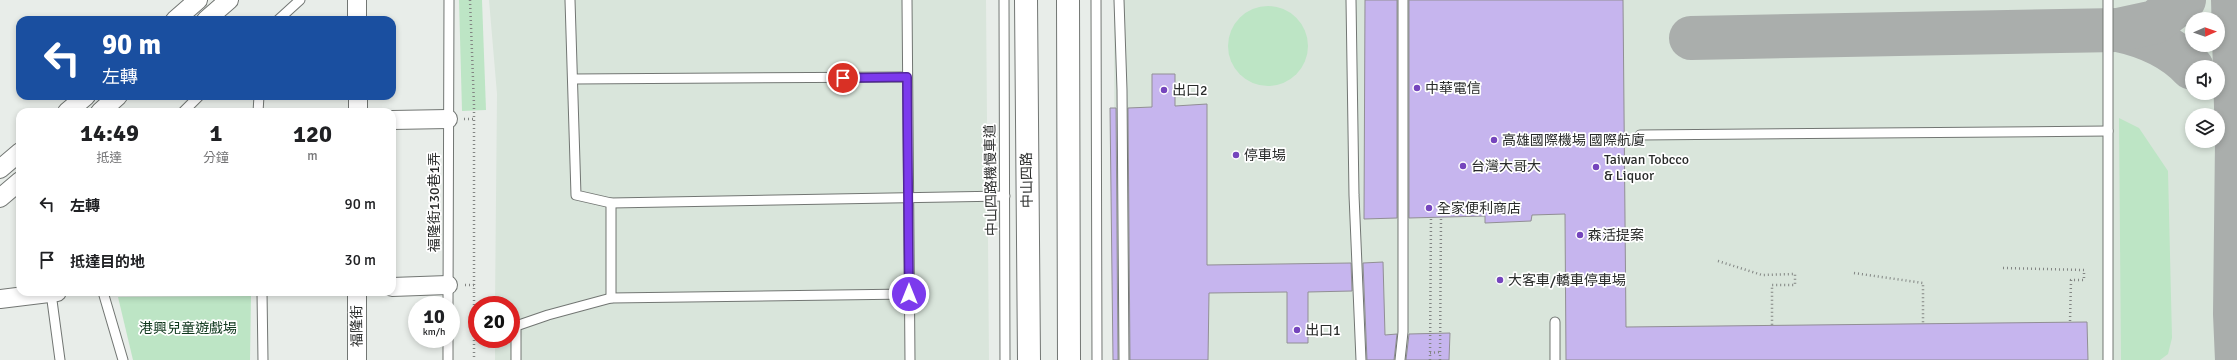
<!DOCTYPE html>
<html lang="zh-TW">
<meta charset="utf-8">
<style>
body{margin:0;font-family:Signika,"Noto Sans TC",sans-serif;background:#f6f6f6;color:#202124;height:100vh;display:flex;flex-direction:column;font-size:15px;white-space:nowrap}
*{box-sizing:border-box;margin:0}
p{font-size:13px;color:#757577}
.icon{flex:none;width:22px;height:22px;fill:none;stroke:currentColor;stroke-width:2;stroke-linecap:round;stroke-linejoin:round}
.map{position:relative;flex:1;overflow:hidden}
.sheet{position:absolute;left:16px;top:108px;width:380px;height:188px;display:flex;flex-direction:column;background:#fff;border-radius:12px;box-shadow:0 2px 6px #0003}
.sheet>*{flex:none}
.guide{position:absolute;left:16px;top:16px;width:380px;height:84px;border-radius:12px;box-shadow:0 2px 6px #0003;background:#1a4fa0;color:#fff;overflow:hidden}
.needle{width:26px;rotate:88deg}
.fabs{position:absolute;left:2185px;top:12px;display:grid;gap:8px}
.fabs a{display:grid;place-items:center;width:40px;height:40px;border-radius:50%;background:#fff;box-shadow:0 2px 6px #0003;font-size:20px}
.speed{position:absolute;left:408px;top:296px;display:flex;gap:8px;font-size:20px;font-weight:700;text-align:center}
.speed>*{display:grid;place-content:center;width:52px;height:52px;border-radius:50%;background:#fff;box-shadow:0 2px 6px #0003;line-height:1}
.speed small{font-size:10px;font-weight:400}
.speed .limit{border:6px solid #d22;background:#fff;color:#111}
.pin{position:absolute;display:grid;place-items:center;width:34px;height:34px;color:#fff;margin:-17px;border:2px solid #fff;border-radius:50%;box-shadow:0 1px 4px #0007}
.me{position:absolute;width:44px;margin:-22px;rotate:0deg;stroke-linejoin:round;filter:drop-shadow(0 0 3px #0008)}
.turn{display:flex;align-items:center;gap:14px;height:84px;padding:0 20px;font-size:18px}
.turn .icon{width:52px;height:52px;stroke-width:2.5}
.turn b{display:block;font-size:28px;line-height:34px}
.eta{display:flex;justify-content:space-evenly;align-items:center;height:68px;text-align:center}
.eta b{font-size:24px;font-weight:700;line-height:28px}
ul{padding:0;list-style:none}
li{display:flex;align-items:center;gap:12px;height:56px;padding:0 20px}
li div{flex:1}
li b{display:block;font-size:15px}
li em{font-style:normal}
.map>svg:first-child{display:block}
.built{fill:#d9e5db;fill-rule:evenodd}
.green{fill:#bde5c5}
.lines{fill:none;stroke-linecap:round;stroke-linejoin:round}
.taxiway{stroke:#aaaeac;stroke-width:44}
.building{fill:#c6b5ee;stroke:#918f94}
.service-casing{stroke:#727673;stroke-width:11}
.minor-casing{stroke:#727673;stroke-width:20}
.primary-casing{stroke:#727673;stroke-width:24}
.path{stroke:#828583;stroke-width:2.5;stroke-dasharray:1 3;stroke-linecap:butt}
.service{stroke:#fff;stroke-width:9}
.minor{stroke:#fff;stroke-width:18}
.primary{stroke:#fff;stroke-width:22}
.route-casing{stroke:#51269a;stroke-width:10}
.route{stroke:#7c3aed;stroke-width:7}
.poi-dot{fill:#7545bd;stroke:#fff;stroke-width:1.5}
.labels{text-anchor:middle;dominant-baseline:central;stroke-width:3.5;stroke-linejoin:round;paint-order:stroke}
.poi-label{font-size:14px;fill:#292b2a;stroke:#fff;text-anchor:start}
.street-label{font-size:14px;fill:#292b2a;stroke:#fff}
.park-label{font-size:14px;fill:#0d361b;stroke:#fff}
</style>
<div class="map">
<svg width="2237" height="360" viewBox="0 0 2237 360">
<rect width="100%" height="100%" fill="#e8ede9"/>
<g class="built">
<polygon points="489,0 986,0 989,360 495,360 495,339 511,339 511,305 495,305 497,94"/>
<path d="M 1114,0 L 2237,0 L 2237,360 L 1115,360 ZM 2192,19 L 2218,19 L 2218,45 L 2192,45 ZM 2192,67 L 2218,67 L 2218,93 L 2192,93 ZM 2192,115 L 2218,115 L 2218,141 L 2192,141 Z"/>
</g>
<g class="green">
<polygon points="459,0 482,0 486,110 462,111"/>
<circle cx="1268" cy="46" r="40"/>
<polygon points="2119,118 2139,128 2168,171 2172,338 2168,354 2160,360 2121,360"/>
<polygon points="251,296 250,360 133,360 118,297"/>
</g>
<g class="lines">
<g class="taxiway">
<polyline points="2233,0 2237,143 2235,314 2237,360"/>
<path d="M 2118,30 C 2146,36 2173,48 2192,68"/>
<polyline points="1691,38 2118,30 2155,22 2184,0"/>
</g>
</g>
<g class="building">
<polygon points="1365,0 1397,0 1397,218 1364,219"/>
<polygon points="1409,0 1623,0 1626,327 2087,322 2088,360 1566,360 1565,214 1532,215 1531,221 1485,223 1485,216 1409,218"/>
<polygon points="1152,74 1175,74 1175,106 1207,104 1207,265 1351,263 1352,291 1308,292 1308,343 1287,343 1287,292 1209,293 1208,360 1130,360 1128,108 1152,107"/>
<polygon points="1110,108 1116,108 1118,360 1113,360"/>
<polygon points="1383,262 1385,335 1397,334 1394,360 1367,360 1363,263"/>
<polygon points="1450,333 1449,360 1406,360 1409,334"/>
</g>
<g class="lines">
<g class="service-casing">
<g id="service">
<polyline points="570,0 576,195 611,203 1005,196"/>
<polyline points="907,0 910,360"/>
<polyline points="1004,0 1005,360"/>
<polyline points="1096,0 1097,360"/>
<polyline points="1119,0 1122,90 1124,360"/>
<polyline points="1351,0 1354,195 1361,360"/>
<polyline points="278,20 300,0"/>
<polyline points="574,79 907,77"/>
<polyline points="183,112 199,96"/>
<polyline points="258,112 259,96"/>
<polyline points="1640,135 2108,131"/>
<polyline points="611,203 611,298"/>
<polyline points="103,292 123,360"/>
<polyline points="262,292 263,360"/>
<polyline points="51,293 60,360"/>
<polyline points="448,305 449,0"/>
<polyline points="1555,322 1555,360"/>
<polyline points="448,360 448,339"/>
<polyline points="516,360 516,326 548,315 611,298 909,294"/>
<polyline points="1400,360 1403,332 1403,0"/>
<polyline points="2108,360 2108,0"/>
</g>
</g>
<g class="minor-casing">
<g id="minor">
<polyline points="357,0 357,20"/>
<polyline points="175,20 198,0"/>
<polyline points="206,20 229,0"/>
<polyline points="358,96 358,112"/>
<polyline points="67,112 86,96"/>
<polyline points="100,112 118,96"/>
<polyline points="392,120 448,119"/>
<polyline points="0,169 20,152"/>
<polyline points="0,198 20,181"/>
<polyline points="392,287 448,285"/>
<polyline points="357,292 357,360"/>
<polyline points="0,299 57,292"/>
</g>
</g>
<g class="primary-casing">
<g id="primary">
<polyline points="1026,0 1029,360"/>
<polyline points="1068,0 1069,360"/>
</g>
</g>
<g class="path">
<polyline points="470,0 474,105 474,360"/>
<polyline points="464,119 474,119"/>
<polyline points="1718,261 1762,275 1795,274 1795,285 1772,285 1772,326"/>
<polyline points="2003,268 2084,270 2084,280 2071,280 2070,322"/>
<polyline points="1854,273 1923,283 1923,324"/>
<polyline points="465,285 474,285"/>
<polyline points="1430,353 1440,352"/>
<polyline points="1430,360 1431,217"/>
<polyline points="1440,360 1441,217"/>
</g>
<use href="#service" class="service"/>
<use href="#minor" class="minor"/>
<use href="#primary" class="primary"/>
</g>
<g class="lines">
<g class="route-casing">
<polyline id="route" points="843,78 907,77 909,294"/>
</g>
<use href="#route" class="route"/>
</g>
<g class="poi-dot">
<circle cx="1417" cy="88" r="4"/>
<circle cx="1164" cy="90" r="4"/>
<circle cx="1494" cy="140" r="4"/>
<circle cx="1236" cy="155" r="4"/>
<circle cx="1463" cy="166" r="4"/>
<circle cx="1596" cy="167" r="4"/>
<circle cx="1429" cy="208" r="4"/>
<circle cx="1580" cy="235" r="4"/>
<circle cx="1500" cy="280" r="4"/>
<circle cx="1297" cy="330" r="4"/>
</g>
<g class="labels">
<g class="poi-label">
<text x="1425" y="88">中華電信</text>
<text x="1172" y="90">出口2</text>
<text x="1502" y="140">高雄國際機場 國際航廈</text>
<text x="1244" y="155">停車場</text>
<text x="1604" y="159">Taiwan Tobcco<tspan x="1604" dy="16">&amp; Liquor</tspan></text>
<text x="1471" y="166">台灣大哥大</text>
<text x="1437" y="208">全家便利商店</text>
<text x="1588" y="235">森活提案</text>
<text x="1508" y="280">大客車/轎車停車場</text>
<text x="1305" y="330">出口1</text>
</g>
<g class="street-label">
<text transform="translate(991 180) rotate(-91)">中山四路機慢車道</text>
<text transform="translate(1027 180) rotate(-91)">中山四路</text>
<text transform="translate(434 202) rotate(-90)">福隆街130巷1弄</text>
<text transform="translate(357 326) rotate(-91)">福隆街</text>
</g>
<g class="park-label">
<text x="188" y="328">港興兒童遊戲場</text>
</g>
</g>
</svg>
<div class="fabs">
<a><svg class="needle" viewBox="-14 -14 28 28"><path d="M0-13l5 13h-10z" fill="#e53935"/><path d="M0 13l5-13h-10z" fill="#757577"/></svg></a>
<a><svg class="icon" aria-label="sound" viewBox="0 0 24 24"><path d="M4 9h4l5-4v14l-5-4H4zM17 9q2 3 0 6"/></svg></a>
<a><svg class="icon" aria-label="layers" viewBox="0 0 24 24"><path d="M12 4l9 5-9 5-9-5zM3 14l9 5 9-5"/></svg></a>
</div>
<div class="speed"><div>10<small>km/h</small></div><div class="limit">20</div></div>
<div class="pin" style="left:843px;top:78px;background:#d93025"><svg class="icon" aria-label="arrive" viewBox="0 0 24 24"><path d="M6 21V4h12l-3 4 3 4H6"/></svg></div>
<svg class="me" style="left:909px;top:294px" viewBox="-20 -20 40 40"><circle r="17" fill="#7c3aed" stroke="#fff" stroke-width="3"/><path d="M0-11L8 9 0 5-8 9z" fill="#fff"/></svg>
<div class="guide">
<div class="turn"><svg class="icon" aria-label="left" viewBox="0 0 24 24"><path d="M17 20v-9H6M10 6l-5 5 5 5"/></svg><div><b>90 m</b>左轉</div></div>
</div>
<section class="sheet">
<div class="eta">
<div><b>14:49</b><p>抵達</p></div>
<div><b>1</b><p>分鐘</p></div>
<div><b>120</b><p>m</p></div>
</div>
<ul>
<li><svg class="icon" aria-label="left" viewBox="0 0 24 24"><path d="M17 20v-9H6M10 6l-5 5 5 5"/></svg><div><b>左轉</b></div><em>90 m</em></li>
<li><svg class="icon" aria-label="arrive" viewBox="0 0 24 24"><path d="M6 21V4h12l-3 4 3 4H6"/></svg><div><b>抵達目的地</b></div><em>30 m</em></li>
</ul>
</section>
</div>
